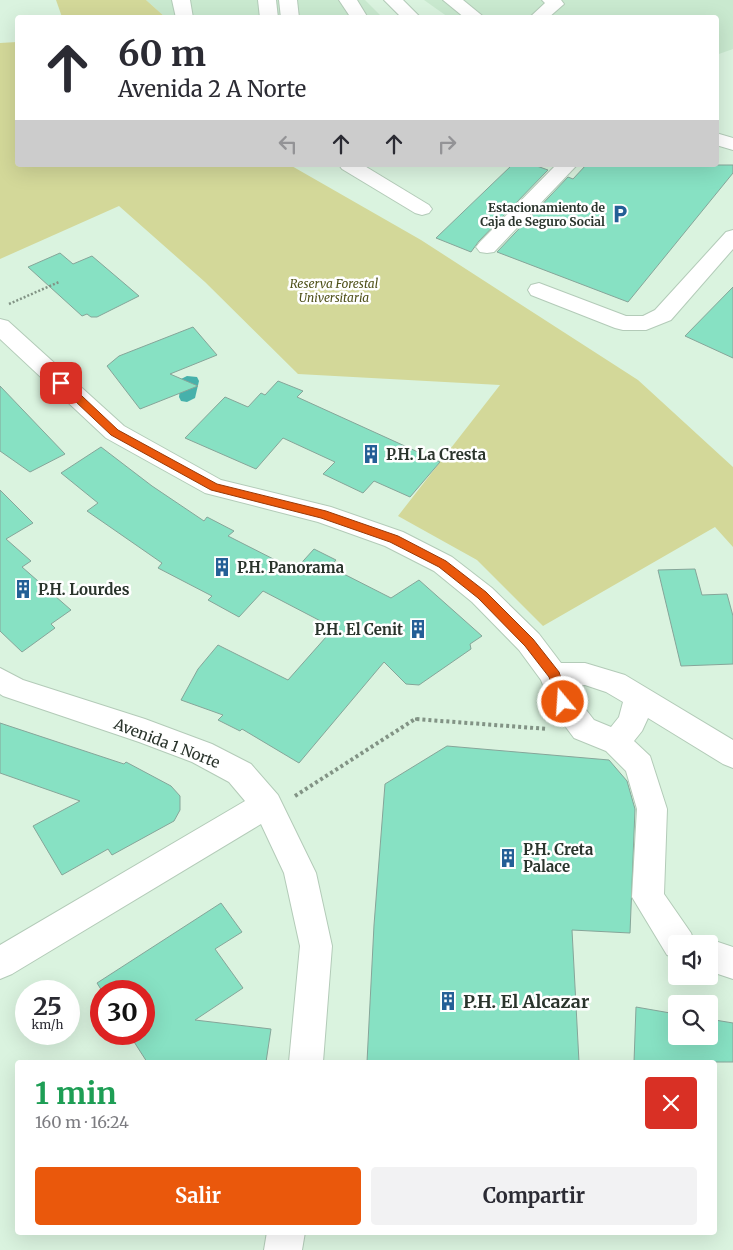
<!DOCTYPE html>
<html lang="es">
<meta charset="utf-8">
<style>
body{margin:0;font-family:Merriweather,serif;background:#f2f2f3;color:#2b2b33;height:100vh;display:flex;flex-direction:column;font-size:19px;white-space:nowrap}
*{box-sizing:border-box;margin:0}
p{font-size:16px;color:#7c7c81}
.icon{flex:none;width:28px;height:28px;fill:none;stroke:currentColor;stroke-width:2;stroke-linecap:round;stroke-linejoin:round}
.map{position:relative;flex:1;overflow:hidden}
.drawer{position:absolute;left:15px;top:1060px;width:702px;height:175px;display:flex;flex-direction:column;background:#fff;border-radius:5px;box-shadow:0 5px 20px #0002}
.drawer>*{flex:none}
.banner{position:absolute;left:15px;top:15px;width:704px;height:152px;border-radius:5px;box-shadow:0 5px 20px #0002;background:#fff;color:#2b2b33;overflow:hidden}
.fabs{position:absolute;left:668px;top:935px;display:grid;gap:10px}
.fabs a{display:grid;place-items:center;width:50px;height:50px;border-radius:5px;background:#fff;box-shadow:0 5px 20px #0002;font-size:25px}
.speed{position:absolute;left:15px;top:980px;display:flex;gap:10px;font-size:25px;font-weight:700;text-align:center}
.speed>*{display:grid;place-content:center;width:65px;height:65px;border-radius:50%;background:#fff;box-shadow:0 5px 20px #0002;line-height:1}
.speed small{font-size:12px;font-weight:400}
.speed .limit{border:8px solid #d22;background:#fff;color:#111}
.pin{position:absolute;display:grid;place-items:center;width:42px;height:42px;color:#fff;margin:-21px;border-radius:10px;box-shadow:0 2px 8px #0006}
.me{position:absolute;width:55px;margin:-28px;rotate:342deg;stroke-linejoin:round;filter:drop-shadow(0 0 4px #0008)}
.turn{display:flex;align-items:center;gap:18px;height:105px;padding:0 20px;font-size:22px}
.turn .icon{width:65px;height:65px;stroke-width:2.5}
.turn b{display:block;font-size:35px;line-height:42px}
.lanes{display:flex;align-items:center;height:48px;padding:0 20px;background:#0003;justify-content:center;gap:25px;direction:ltr}
.lanes .off{opacity:.35}
.round{display:grid;place-items:center;flex:none;width:52px;height:52px;border-radius:5px;background:#f2f2f3}
.summary{display:flex;align-items:center;justify-content:space-between;height:85px;padding:0 20px}
h1{font-size:30px;font-weight:700;line-height:38px;color:#1e9e55}
.action{display:flex;gap:10px;margin-top:auto;padding:10px 20px}
.action a{flex:1;height:58px;border-radius:5px;background:#ea580c;color:#fff;font-size:20px;font-weight:700;line-height:58px;text-align:center}
.action a+a{background:#f2f2f3;color:#2b2b33}
.map>svg:first-child{display:block}
.built{fill:#c9e9cf}
.green{fill:#d3d899}
.water{fill:#46b1ab}
.building{fill:#87e1c3;stroke:#86a599}
.lines{fill:none;stroke-linecap:round;stroke-linejoin:round}
.minor-casing{stroke:#b3cbb8;stroke-width:2}
.path-far2{stroke:#829385;stroke-width:2.5;stroke-dasharray:2 2;stroke-linecap:butt}
.path-far1{stroke:#829385;stroke-width:3;stroke-dasharray:2.5 2.5;stroke-linecap:butt}
.path{stroke:#829385;stroke-width:4;stroke-dasharray:3 3;stroke-linecap:butt}
.minor{fill:#fff;fill-rule:evenodd}
.route{fill:#ea580c;stroke:#983908}
.labels{text-anchor:middle;dominant-baseline:central;stroke-width:5;stroke-linejoin:round;paint-order:stroke}
.far-poi-label{font-size:12px;font-weight:bold;fill:#2a342c;stroke:#fff;text-anchor:end}
.far-park-label{font-size:12px;font-style:italic;fill:#50521b;stroke:#fff}
.poi-label{font-size:15px;font-weight:bold;fill:#2a342c;stroke:#fff;text-anchor:start}
.street-label{font-size:15px;fill:#2a342c;stroke:#fff}
.near-poi-label{font-size:18px;font-weight:bold;fill:#2a342c;stroke:#fff;text-anchor:start}
</style>
<div class="map">
<svg width="733" height="1250" viewBox="0 0 733 1250">
<rect width="100%" height="100%" fill="#daf3df"/>
<g class="built">
<polygon points="146,0 365,0 382,17 165,17"/>
<polygon points="424,0 733,0 733,49 716,55 716,18 448,17"/>
</g>
<g class="green">
<polygon points="56,0 146,0 165,17 62,17"/>
<polygon points="17,42 18,165 290,165 421,240 638,380 733,467 733,547 715,527 543,626 477,560 398,516 500,385 298,374 205,282 119,206 0,259 0,43"/>
</g>
<polygon class="water" points="187,376 197,377 199,381 195,398 187,402 181,401 179,397 181,379"/>
<g class="building">
<polygon points="512,165 534,165 548,170 479,241 471,252 436,238"/>
<polygon points="586,165 733,165 733,173 628,302 497,252 568,177 573,179"/>
<polygon points="60,253 73,264 92,256 139,296 97,317 91,317 87,314 82,316 28,267"/>
<polygon points="733,287 733,358 685,336"/>
<polygon points="193,327 217,355 170,374 198,386 140,409 107,366 119,356"/>
<polygon points="278,381 303,391 297,397 440,462 410,497 374,481 363,493 323,474 335,462 283,438 256,469 185,438 225,397 248,407 261,393 265,395"/>
<polygon points="0,386 65,454 30,472 0,451"/>
<polygon points="101,447 152,486 204,521 207,517 234,531 228,536 295,570 314,549 336,560 330,567 391,598 419,580 482,636 470,644 471,649 419,685 406,684 384,662 299,763 242,729 240,731 218,720 223,715 181,700 198,669 218,645 288,680 334,628 263,591 239,617 208,600 212,596 158,568 162,563 87,511 98,503 61,473"/>
<polygon points="0,490 33,523 6,539 31,561 22,567 71,610 51,624 55,628 22,652 0,631"/>
<polygon points="695,569 702,595 727,594 733,616 733,664 681,666 658,570"/>
<polygon points="0,723 124,764 126,762 171,786 180,796 180,810 174,821 112,855 108,849 62,875 33,826 80,801 0,773"/>
<polygon points="447,746 609,760 627,781 635,809 630,933 572,930 579,1062 367,1062 374,925 385,784"/>
<polygon points="221,903 242,932 215,949 243,988 195,1020 271,1029 266,1062 147,1062 129,1034 144,1034 144,991 102,991 97,983"/>
<polygon points="636,1007 676,1014 676,1036 709,1036 709,1019 733,1023 733,1062 634,1062"/>
</g>
<g class="lines">
<g class="minor-casing">
<g id="minor">
<polygon points="172,0 190,0 193,18 176,18"/>
<polygon points="258,0 276,0 278,18 260,18"/>
<polygon points="279,0 297,0 299,18 281,18"/>
<polygon points="339,0 357,0 368,18 351,18"/>
<polygon points="384,0 403,0 421,18 402,18"/>
<polygon points="443,0 463,0 485,18 465,18"/>
<polygon points="542,0 561,0 564,4 548,18 529,18 545,3"/>
<polygon points="716,133 733,138 733,150 716,145"/>
<polygon points="339,165 363,165 429,205 432,209 429,213 422,215 415,213 342,169"/>
<polygon points="556,165 577,165 494,252 487,253 480,252 476,247 480,242"/>
<polygon points="733,230 733,249 671,320 646,330 623,330 615,328 531,295 528,290 531,285 539,283 626,316 643,316 655,310 726,232"/>
<path d="M 0,319 L 8,321 L 124,426 L 221,480 L 331,507 L 403,532 L 452,557 L 492,588 L 539,634 L 561,663 L 585,663 L 625,675 L 733,740 L 733,768 L 723,764 L 648,718 L 642,731 L 634,741 L 650,756 L 667,809 L 664,894 L 691,933 L 695,944 L 676,944 L 676,958 L 667,955 L 632,897 L 637,809 L 626,771 L 606,751 L 574,738 L 553,710 L 541,680 L 519,650 L 472,602 L 434,571 L 385,546 L 318,522 L 205,493 L 106,438 L 0,339 ZM 585,685 L 606,692 L 623,702 L 619,717 L 611,727 L 594,720 L 576,697 L 572,686 Z"/>
<polygon points="0,668 23,680 145,719 212,744 251,764 278,795 316,873 332,946 323,1062 289,1062 300,946 284,873 261,824 12,974 0,979 0,945 245,801 229,782 192,762 139,742 3,696 0,694"/>
<polygon points="709,939 733,947 733,979 709,971 709,944 698,944"/>
<polygon points="267,1232 305,1232 302,1250 264,1250"/>
</g>
</g>
<polyline class="path-far2" points="9,304 59,282"/>
<polyline class="path-far1" points="415,719 418,719"/>
<polyline class="path" points="295,796 415,719 548,729"/>
<use href="#minor" class="minor"/>
</g>
<polygon class="route" points="61,379 65,380 118,430 217,484 326,511 398,536 446,561 486,592 533,639 559,672 569,702 568,706 559,706 549,677 525,646 478,598 439,567 390,542 321,518 211,490 111,435 58,385 58,380"/>
<defs>
<g id="parking-bare" transform="scale(1.5)"><path d="M-3.5-5.5H1a3.5 3.5 0 0 1 0 7H-1V5.5H-3.5ZM-1-3.4V-.6H.8a1.4 1.4 0 0 0 0-2.8Z" fill="#245f96" stroke="#fff" stroke-width="2.5" paint-order="stroke"/></g>
<g id="building-bare" transform="scale(1.5)"><path d="M-4-6H4V6H1V3H-1V6H-4ZM-2.5-4.3h1.7v1.8h-1.7ZM.8-4.3h1.7v1.8H.8ZM-2.5-1h1.7V.8h-1.7ZM.8-1h1.7V.8H.8Z" fill="#245f96" stroke="#fff" stroke-width="2.5" paint-order="stroke"/></g>
</defs>
<g fill-rule="evenodd">
<use href="#parking-bare" x="620" y="214"/>
<use href="#building-bare" x="371" y="454"/>
<use href="#building-bare" x="222" y="567"/>
<use href="#building-bare" x="23" y="589"/>
<use href="#building-bare" x="418" y="629"/>
<use href="#building-bare" x="508" y="858"/>
<use href="#building-bare" x="448" y="1001"/>
</g>
<g class="labels">
<g class="far-poi-label">
<text x="605" y="207">Estacionamiento de<tspan x="605" dy="14">Caja de Seguro Social</tspan></text>
</g>
<g class="far-park-label">
<text x="334" y="283">Reserva Forestal<tspan x="334" dy="14">Universitaria</tspan></text>
</g>
<g class="poi-label">
<text x="386" y="454">P.H. La Cresta</text>
<text x="237" y="567">P.H. Panorama</text>
<text x="38" y="589">P.H. Lourdes</text>
<text x="403" y="629" text-anchor="end">P.H. El Cenit</text>
<text x="523" y="849">P.H. Creta<tspan x="523" dy="17">Palace</tspan></text>
</g>
<g class="street-label">
<text transform="translate(167 743) rotate(21)">Avenida 1 Norte</text>
</g>
<g class="near-poi-label">
<text x="463" y="1001">P.H. El Alcazar</text>
</g>
</g>
</svg>
<div class="fabs">
<a><svg class="icon" aria-label="sound" viewBox="0 0 24 24"><path d="M4 9h4l5-4v14l-5-4H4zM17 9q2 3 0 6"/></svg></a>
<a><svg class="icon" aria-label="search" viewBox="0 0 24 24"><circle cx="10" cy="10" r="6"/><path d="M15 15l6 6"/></svg></a>
</div>
<div class="speed"><div>25<small>km/h</small></div><div class="limit">30</div></div>
<div class="pin" style="left:61px;top:383px;background:#d93025"><svg class="icon" aria-label="arrive" viewBox="0 0 24 24"><path d="M6 21V4h12l-3 4 3 4H6"/></svg></div>
<svg class="me" style="left:563px;top:702px" viewBox="-20 -20 40 40"><circle r="17" fill="#ea580c" stroke="#fff" stroke-width="3"/><path d="M0-11L8 9 0 5-8 9z" fill="#fff"/></svg>
<div class="banner">
<div class="turn"><svg class="icon" aria-label="ahead" viewBox="0 0 24 24"><path d="M12 20V5M6 11l6-6 6 6"/></svg><div><b>60 m</b>Avenida 2 A Norte</div></div>
<div class="lanes"><svg class="icon off" aria-label="left" viewBox="0 0 24 24"><path d="M17 20v-9H6M10 6l-5 5 5 5"/></svg><svg class="icon" aria-label="ahead" viewBox="0 0 24 24"><path d="M12 20V5M6 11l6-6 6 6"/></svg><svg class="icon" aria-label="ahead" viewBox="0 0 24 24"><path d="M12 20V5M6 11l6-6 6 6"/></svg><svg class="icon off" aria-label="right" viewBox="0 0 24 24"><path d="M7 20v-9h11M14 6l5 5-5 5"/></svg></div>
</div>
<section class="drawer">
<div class="summary"><div><h1>1 min</h1><p>160 m · 16:24</p></div><a class="round" style="background:#d93025;color:#fff"><svg class="icon" aria-label="close" viewBox="0 0 24 24"><path d="M6 6l12 12M18 6L6 18"/></svg></a></div>
<div class="action"><a>Salir</a><a>Compartir</a></div>
</section>
</div>
